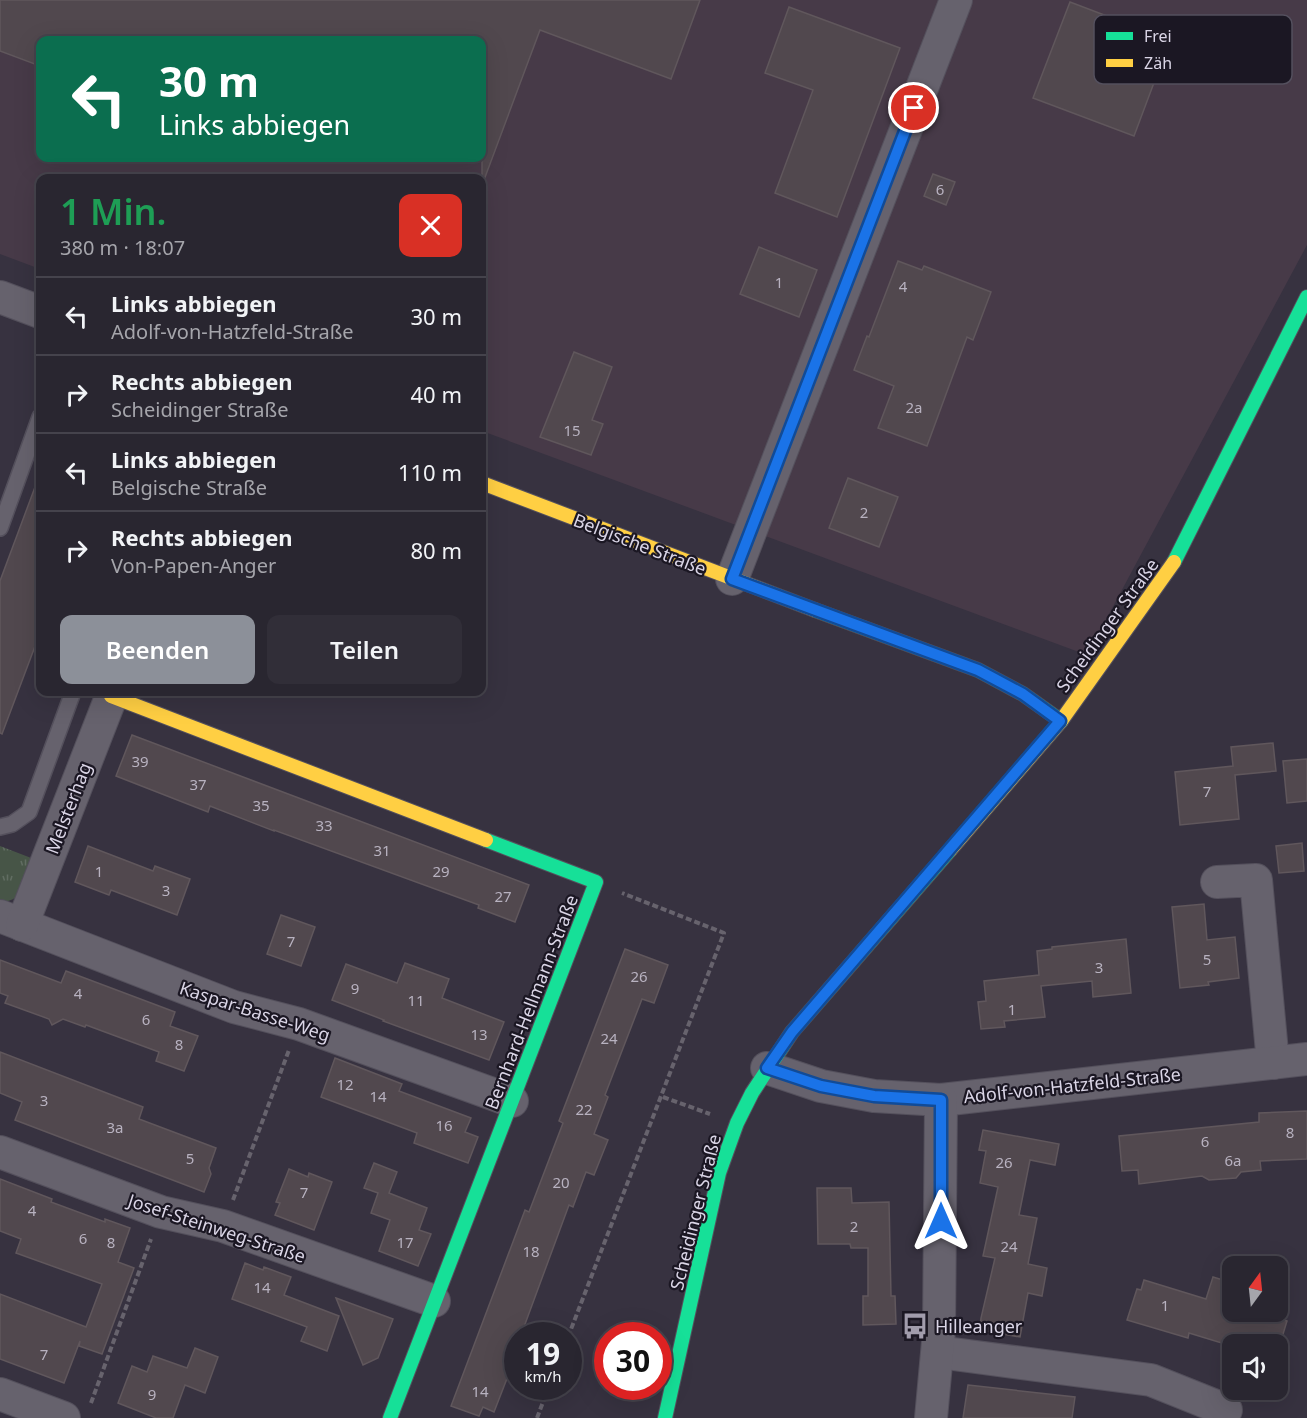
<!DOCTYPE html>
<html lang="de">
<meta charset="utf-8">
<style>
body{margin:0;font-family:"Noto Sans",sans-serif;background:#312e38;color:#f1f3f6;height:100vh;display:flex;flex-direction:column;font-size:22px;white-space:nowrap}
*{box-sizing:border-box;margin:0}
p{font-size:20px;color:#a5a5ab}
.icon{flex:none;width:33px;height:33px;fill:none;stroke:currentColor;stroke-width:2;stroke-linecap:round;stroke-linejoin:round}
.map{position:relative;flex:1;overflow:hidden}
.sheet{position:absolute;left:36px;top:174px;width:450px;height:522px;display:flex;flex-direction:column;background:#292630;border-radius:12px;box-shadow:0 6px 24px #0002,0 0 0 2px #45434c}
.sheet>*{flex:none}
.banner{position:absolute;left:36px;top:36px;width:450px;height:126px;border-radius:12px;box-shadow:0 6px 24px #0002,0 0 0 2px #45434c;background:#0b6e4f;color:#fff;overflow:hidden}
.needle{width:39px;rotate:15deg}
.fabs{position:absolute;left:1222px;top:1256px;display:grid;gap:12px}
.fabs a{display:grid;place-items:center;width:66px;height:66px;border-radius:12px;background:#292630;box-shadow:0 6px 24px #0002,0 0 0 2px #45434c;font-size:30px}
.speed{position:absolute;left:504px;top:1322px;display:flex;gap:12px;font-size:30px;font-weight:700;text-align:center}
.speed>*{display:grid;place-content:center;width:78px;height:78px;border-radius:50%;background:#292630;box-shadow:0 6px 24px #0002,0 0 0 2px #45434c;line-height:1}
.speed small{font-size:15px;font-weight:400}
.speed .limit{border:9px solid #d22;background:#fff;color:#111}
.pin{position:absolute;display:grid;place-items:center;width:51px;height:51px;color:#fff;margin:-26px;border:3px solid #fff;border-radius:50%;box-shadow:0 2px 6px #0007}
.me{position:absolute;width:66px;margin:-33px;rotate:0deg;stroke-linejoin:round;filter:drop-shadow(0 0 4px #0008)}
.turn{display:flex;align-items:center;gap:21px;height:126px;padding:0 24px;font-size:27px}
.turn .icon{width:78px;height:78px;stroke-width:2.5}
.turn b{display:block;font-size:42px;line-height:51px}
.round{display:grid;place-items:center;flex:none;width:63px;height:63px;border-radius:12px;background:#312e38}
.overview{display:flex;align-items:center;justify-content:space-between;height:102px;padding:0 24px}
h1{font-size:36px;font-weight:600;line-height:45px;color:#1e9e55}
.primary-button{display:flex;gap:12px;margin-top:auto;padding:12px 24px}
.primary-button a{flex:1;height:69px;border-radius:12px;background:#8c9099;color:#fff;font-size:24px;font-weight:600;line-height:69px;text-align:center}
.primary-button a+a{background:#312e38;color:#f1f3f6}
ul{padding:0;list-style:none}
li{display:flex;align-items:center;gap:18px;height:78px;padding:0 24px;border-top:2px solid #45434c}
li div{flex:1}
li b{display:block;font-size:22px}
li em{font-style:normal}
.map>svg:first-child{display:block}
.commercial{fill:#473a48;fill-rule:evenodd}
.grass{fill:url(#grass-tufts)}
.building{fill:#51484e;stroke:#60575c;stroke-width:1.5}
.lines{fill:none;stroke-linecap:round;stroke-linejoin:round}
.lane-casing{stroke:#54505c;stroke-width:18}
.street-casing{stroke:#54505c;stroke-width:34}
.fast-casing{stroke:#54505c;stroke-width:16}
.slow-casing{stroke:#54505c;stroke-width:16}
.path{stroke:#67636d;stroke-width:4;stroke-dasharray:6 3;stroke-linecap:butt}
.lane{stroke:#66626d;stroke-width:15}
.street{stroke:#66626d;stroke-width:32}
.fast{stroke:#16e098;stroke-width:14}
.slow{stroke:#ffcf43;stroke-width:14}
.route-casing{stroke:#114b97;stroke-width:15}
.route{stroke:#1a73e8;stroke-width:10}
.labels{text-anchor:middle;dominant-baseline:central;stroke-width:4.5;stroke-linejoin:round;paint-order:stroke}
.number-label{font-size:15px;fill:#b8b2c0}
.street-label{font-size:18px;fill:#dad5e6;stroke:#1b1723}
.poi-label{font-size:18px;fill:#dad5e6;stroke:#1b1723;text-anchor:start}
.key{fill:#1b1723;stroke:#54505e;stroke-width:1.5}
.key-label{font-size:16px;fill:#dad5e6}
</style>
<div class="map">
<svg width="1307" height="1418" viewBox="0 0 1307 1418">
<defs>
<pattern id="grass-tufts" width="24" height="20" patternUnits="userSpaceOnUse" patternTransform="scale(1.5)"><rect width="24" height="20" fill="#475547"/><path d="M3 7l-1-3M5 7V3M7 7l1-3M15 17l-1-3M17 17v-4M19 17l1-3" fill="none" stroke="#616d62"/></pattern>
</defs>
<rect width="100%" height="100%" fill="#373240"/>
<path class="commercial" d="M 0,0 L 1307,0 L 1307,245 L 1087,655 L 482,431 L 482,178 L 40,178 L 40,269 L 0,254 ZM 40,40 L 482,40 L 482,158 L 40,158 Z"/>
<path class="grass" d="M 0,846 L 39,861 C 29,884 27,898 0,903 Z"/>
<g class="building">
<polygon points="0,0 700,0 671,79 540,30 484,180 482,179 482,40 40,40 40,66 0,51"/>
<polygon points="1070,2 1170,40 1134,136 1033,98"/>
<polygon points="789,7 900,48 837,217 775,193 813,90 765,73"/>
<polygon points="933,174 955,182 946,205 924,196"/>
<polygon points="759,247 817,270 799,317 740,294"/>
<polygon points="898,261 922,270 924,266 991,292 973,340 967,337 927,446 878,428 894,386 854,370 867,336 869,337"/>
<polygon points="574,352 612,367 592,420 603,424 591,455 540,437"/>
<polygon points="848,478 898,497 879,547 829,528"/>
<polygon points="38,479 40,480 40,633 2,734 0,733 0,581"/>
<polygon points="132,735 529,885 515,922 478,908 479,905 274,830 274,831 210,806 208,812 116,776"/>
<polygon points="1273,743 1276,771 1235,775 1239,819 1180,825 1175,772 1233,766 1231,747"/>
<polygon points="1307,759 1307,801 1287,803 1283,761"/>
<polygon points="1302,843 1304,871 1279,873 1276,846"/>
<polygon points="88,846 153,871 155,866 190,879 177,915 111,890 109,895 75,882"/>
<polygon points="1204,904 1207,940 1235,937 1239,978 1208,982 1209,985 1180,988 1172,907"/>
<polygon points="281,915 315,927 301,966 267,954"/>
<polygon points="1126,939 1131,993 1093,997 1092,981 1041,986 1045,1017 1004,1021 1005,1027 981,1029 978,1002 986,1001 984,981 1039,975 1037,951 1052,949 1052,947"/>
<polygon points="625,949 668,965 654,1003 642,999 605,1095 608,1097 594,1134 608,1140 594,1175 586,1172 573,1207 569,1205 521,1335 518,1335 518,1379 508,1376 494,1412 483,1407 479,1416 451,1406 525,1210 529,1212 563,1123 559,1121"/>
<polygon points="0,960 61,983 66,971 175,1012 170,1026 198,1036 184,1071 156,1061 159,1052 86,1025 85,1027 63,1019 52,1025 49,1019 5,1003 8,996 0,993"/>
<polygon points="405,963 449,979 442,998 504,1022 489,1060 383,1021 384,1020 332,1000 346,964 397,983"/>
<polygon points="0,1052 143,1107 139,1119 216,1148 209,1168 211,1174 204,1192 15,1120 22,1102 0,1093"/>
<polygon points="335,1058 402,1084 399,1091 471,1118 465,1132 478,1137 468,1163 414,1143 417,1133 321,1097"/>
<polygon points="1307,1111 1307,1159 1260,1161 1261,1170 1241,1172 1236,1178 1209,1180 1202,1176 1139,1184 1138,1170 1122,1171 1119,1136 1259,1122 1259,1113"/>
<polygon points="983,1130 1059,1144 1055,1165 1030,1160 1019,1215 1037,1218 1028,1264 1047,1268 1042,1296 1028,1293 1020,1337 980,1330 981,1318 995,1258 983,1256 998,1187 980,1183 986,1151 979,1150"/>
<polygon points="374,1163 397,1172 389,1193 427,1208 419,1230 431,1234 418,1266 379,1251 390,1220 371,1213 378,1193 364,1188"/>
<polygon points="289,1169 308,1177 309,1173 332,1182 314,1230 275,1215 280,1203 276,1202"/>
<polygon points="0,1179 52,1199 51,1202 105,1222 105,1219 130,1228 118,1262 134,1268 102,1354 79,1346 80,1341 64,1383 0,1359 0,1294 86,1327 102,1284 16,1253 21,1239 0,1231"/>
<polygon points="817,1188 851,1188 852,1203 889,1202 891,1296 895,1296 896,1324 863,1325 863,1296 868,1296 868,1248 851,1248 850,1244 818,1244"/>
<polygon points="245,1263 263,1270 264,1267 291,1277 284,1295 339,1316 327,1351 301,1341 307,1327 232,1299"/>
<polygon points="1213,1277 1233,1283 1233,1311 1255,1311 1287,1321 1280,1344 1225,1344 1189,1333 1188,1338 1127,1320 1137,1289 1141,1290 1144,1280 1206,1299"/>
<polygon points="336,1298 393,1319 378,1358 363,1365"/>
<polygon points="195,1348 218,1357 205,1393 185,1385 173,1418 156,1418 118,1403 132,1366 147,1372 153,1356 187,1368"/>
<polygon points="968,1385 1075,1397 1072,1418 963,1418"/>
</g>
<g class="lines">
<g class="lane-casing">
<g id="lane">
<polyline points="0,528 40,417"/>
<polyline points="0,827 12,824 29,812 73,692"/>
</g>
</g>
<g class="street-casing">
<g id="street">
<polyline points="0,297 40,312"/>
<polyline points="732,579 956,0"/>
<polyline points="1217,882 1256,880 1273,1063"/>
<polyline points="0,916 234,1007 299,1024 512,1101"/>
<polyline points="22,925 113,692"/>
<polyline points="767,1068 821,1086 874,1096 941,1100 1307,1059"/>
<polyline points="0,1152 161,1212 223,1226 434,1301"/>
<polyline points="938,1352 1151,1380 1226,1410"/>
<polyline points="0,1394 64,1418"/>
<polyline points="931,1418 939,1331 941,1100"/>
</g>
</g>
<g class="fast-casing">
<g id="fast">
<polyline points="1174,562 1307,297"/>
<polyline points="815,610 978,670 1023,694 1061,721"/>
<polyline points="390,1418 596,882 486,840"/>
<polyline points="665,1418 719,1173 737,1123 752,1093 792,1032 950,850"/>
</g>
</g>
<g class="slow-casing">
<g id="slow">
<polyline points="482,483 815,610"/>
<polyline points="111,696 486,840"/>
<polyline points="950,850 1061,721 1174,562"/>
</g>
</g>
<g class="path">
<polyline points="663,1097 710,1114"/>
<polyline points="233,1200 289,1050"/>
<polyline points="568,1337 724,933 622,893"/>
<polyline points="91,1403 151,1239"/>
<polyline points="537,1418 549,1386"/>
</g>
<use href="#lane" class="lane"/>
<use href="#street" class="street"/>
<use href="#fast" class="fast"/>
<use href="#slow" class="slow"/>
</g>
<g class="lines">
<g class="route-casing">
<polyline id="route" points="914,108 732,579 978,670 1023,694 1060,721 792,1032 767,1068 821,1086 874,1096 941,1100 941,1221"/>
</g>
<use href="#route" class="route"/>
</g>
<defs>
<g id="bus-bare" transform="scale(2.07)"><path d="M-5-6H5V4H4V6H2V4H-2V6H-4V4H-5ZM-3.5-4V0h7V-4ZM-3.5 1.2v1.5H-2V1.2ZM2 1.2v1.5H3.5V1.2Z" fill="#a19cac" stroke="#1b1723" stroke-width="2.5" paint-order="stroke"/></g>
</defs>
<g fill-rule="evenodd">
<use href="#bus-bare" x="915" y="1326"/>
</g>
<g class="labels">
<g class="number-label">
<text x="940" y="189">6</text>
<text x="779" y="282">1</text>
<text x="903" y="286">4</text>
<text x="914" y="407">2a</text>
<text x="572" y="430">15</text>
<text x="864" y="512">2</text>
<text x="140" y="761">39</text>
<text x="198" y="784">37</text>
<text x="1207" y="791">7</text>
<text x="261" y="805">35</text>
<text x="324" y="825">33</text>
<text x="382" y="850">31</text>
<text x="99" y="871">1</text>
<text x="441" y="871">29</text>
<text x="166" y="890">3</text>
<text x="503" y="896">27</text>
<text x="291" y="941">7</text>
<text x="1207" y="959">5</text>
<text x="1099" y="967">3</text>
<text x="639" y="976">26</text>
<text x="355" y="988">9</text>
<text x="78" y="993">4</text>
<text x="416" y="1000">11</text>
<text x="1012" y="1009">1</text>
<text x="146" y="1019">6</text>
<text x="479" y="1034">13</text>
<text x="609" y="1038">24</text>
<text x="179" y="1044">8</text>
<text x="345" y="1084">12</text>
<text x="378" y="1096">14</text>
<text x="44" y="1100">3</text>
<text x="584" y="1109">22</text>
<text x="444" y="1125">16</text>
<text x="115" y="1127">3a</text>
<text x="1290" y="1132">8</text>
<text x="1205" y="1141">6</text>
<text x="190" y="1158">5</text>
<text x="1233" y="1160">6a</text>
<text x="1004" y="1162">26</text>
<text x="561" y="1182">20</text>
<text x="304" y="1192">7</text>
<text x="32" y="1210">4</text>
<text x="854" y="1226">2</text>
<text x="83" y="1238">6</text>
<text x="111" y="1242">8</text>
<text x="405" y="1242">17</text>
<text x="1009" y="1246">24</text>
<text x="531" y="1251">18</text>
<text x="262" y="1287">14</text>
<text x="1165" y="1305">1</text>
<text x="44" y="1354">7</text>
<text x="480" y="1391">14</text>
<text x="152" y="1394">9</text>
</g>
<g class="street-label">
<text transform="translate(640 544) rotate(21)">Belgische Straße</text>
<text transform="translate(1107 625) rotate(-54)">Scheidinger Straße</text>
<text transform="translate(68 808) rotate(-69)">Melsterhag</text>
<text transform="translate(531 1002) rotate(-69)">Bernhard-Hellmann-Straße</text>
<text transform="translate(255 1011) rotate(18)">Kaspar-Basse-Weg</text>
<text transform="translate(1072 1085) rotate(-6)">Adolf-von-Hatzfeld-Straße</text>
<text transform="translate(695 1212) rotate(-76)">Scheidinger Straße</text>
<text transform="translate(217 1228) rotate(18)">Josef-Steinweg-Straße</text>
</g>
<g class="poi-label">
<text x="935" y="1326">Hilleanger</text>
</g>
</g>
<rect x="1094" y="15" width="198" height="69" rx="9" class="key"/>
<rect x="1106" y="32" width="27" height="8" fill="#16e098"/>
<rect x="1106" y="59" width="27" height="8" fill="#ffcf43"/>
<g class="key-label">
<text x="1144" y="42">Frei</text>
<text x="1144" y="69">Zäh</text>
</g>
</svg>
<div class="fabs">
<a><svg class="needle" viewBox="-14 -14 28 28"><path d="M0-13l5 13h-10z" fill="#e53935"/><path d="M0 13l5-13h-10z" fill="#a5a5ab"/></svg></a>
<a><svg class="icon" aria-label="sound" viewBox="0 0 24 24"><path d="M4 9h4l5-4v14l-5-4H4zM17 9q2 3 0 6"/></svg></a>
</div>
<div class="speed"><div>19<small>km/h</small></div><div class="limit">30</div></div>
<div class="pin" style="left:914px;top:108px;background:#d93025"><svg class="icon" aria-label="arrive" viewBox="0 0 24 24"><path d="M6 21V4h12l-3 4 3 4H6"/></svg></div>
<svg class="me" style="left:941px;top:1221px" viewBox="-20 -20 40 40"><path d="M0-17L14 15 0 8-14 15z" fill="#1a73e8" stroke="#fff" stroke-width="4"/></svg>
<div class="banner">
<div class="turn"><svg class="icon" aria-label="left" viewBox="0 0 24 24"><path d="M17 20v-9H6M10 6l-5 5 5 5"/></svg><div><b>30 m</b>Links abbiegen</div></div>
</div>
<section class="sheet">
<div class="overview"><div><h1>1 Min.</h1><p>380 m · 18:07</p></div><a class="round" style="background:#d93025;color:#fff"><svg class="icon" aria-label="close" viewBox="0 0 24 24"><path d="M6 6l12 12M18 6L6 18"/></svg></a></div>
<ul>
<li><svg class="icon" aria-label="left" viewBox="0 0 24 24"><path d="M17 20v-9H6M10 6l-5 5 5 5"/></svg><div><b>Links abbiegen</b><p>Adolf-von-Hatzfeld-Straße</p></div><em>30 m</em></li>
<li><svg class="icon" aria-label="right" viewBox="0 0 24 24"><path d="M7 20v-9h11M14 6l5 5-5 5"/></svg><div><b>Rechts abbiegen</b><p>Scheidinger Straße</p></div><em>40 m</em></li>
<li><svg class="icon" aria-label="left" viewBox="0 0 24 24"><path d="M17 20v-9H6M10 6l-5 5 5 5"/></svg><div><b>Links abbiegen</b><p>Belgische Straße</p></div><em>110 m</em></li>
<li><svg class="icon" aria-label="right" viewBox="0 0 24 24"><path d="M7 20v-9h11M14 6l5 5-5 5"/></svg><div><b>Rechts abbiegen</b><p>Von-Papen-Anger</p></div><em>80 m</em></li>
</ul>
<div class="primary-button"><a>Beenden</a><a>Teilen</a></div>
</section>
</div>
